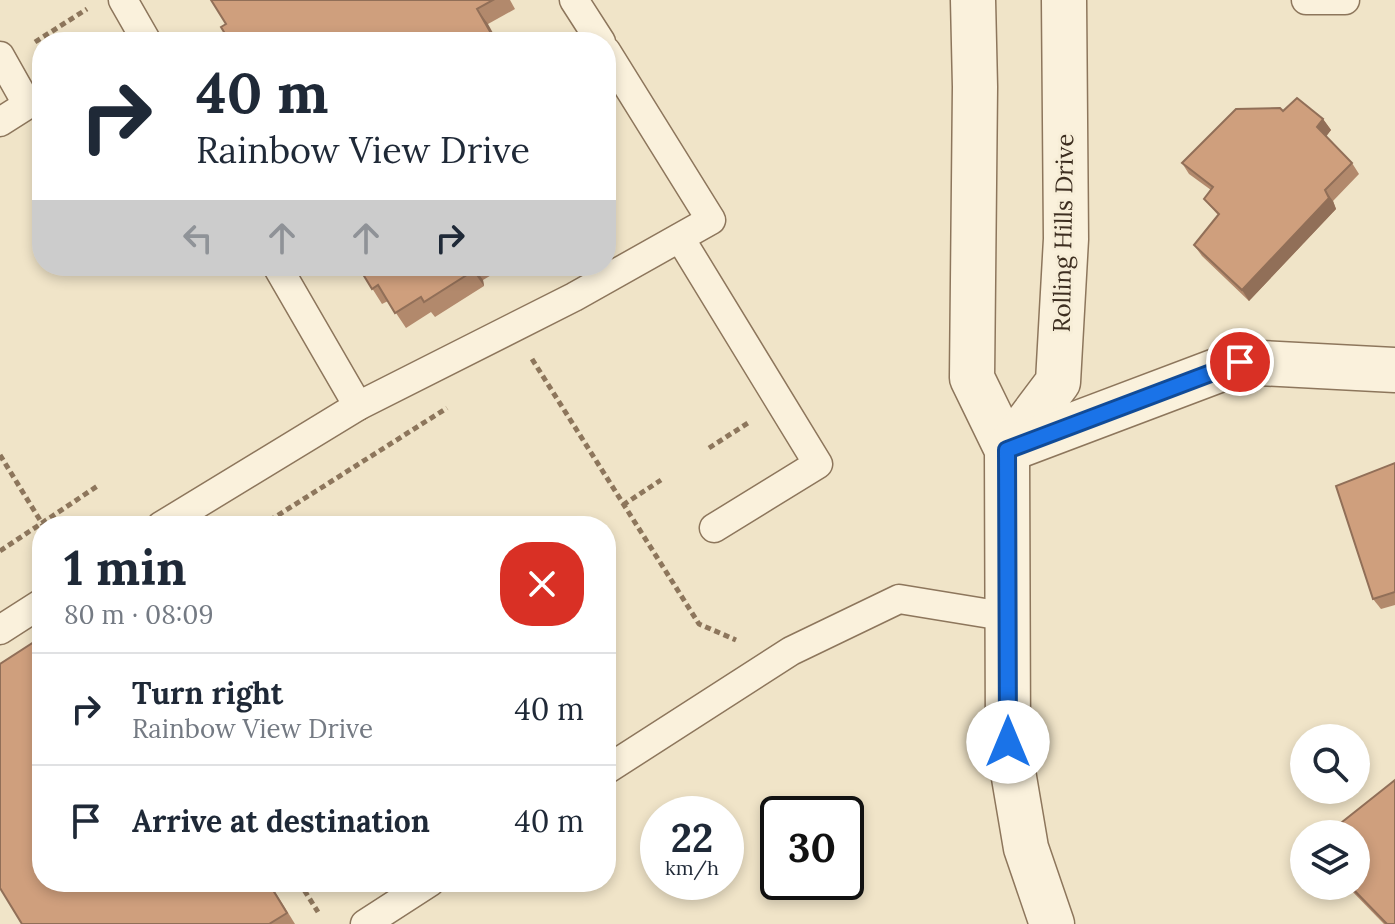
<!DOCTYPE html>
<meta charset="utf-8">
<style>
body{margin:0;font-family:Lora,serif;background:#f6f6f7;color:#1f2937;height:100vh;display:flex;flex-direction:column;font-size:30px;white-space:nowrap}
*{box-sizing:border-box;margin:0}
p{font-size:26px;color:#747a83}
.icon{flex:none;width:44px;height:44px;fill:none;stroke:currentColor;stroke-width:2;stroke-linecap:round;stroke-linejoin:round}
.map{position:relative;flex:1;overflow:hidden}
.side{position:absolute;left:32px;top:516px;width:584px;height:376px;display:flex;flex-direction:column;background:#fff;border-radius:32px;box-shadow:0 4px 12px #0003}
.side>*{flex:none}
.banner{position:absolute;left:32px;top:32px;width:584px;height:244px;border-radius:32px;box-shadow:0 4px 12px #0003;background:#fff;color:#1f2937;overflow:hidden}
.fabs{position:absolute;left:1290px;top:724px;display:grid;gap:16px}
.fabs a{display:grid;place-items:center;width:80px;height:80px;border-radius:50%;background:#fff;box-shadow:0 4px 12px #0003;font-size:40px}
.speed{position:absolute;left:640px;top:796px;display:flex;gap:16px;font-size:40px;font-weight:700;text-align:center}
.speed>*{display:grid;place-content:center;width:104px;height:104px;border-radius:50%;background:#fff;box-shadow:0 4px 12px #0003;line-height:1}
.speed small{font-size:20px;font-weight:400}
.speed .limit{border:4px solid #111;border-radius:12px;background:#fff;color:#111}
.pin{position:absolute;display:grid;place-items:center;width:68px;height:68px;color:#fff;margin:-34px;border:4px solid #fff;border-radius:50%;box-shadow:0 2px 8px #0007}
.me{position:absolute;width:88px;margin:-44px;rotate:0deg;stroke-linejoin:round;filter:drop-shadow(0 0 6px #0008)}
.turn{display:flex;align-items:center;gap:28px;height:168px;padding:0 32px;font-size:36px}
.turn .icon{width:104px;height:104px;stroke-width:2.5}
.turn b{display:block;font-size:56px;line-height:68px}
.lanes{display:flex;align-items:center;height:76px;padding:0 32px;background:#0003;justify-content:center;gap:40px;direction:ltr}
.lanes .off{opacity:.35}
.round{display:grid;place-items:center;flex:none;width:84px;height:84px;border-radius:32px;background:#f6f6f7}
.headline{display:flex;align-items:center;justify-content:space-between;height:136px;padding:0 32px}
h1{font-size:48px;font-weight:700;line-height:60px}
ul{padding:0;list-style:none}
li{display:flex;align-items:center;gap:24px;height:112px;padding:0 32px;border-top:2px solid #e0e1e3}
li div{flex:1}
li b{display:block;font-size:30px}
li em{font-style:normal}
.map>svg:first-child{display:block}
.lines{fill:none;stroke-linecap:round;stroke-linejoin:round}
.service-casing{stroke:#8d765c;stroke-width:31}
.minor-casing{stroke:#8d765c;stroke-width:47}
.path{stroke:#8d765c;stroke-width:5;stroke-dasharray:6 4;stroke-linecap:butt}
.service{stroke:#faf1dc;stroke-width:28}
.minor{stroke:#faf1dc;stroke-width:44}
.wall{fill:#b2896c}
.shaded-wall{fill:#916f58}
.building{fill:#cf9f7d;stroke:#916f58;stroke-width:2}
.route-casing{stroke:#114b97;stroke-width:20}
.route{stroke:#1a73e8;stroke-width:14}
.labels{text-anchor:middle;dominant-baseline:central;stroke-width:6;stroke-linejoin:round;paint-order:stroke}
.street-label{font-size:24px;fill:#3d2e20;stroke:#f7eed8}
</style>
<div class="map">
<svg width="1395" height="924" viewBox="0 0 1395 924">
<rect width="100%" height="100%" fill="#f0e4c8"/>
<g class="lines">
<g class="service-casing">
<g id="service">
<polyline points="123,0 147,42"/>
<polyline points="574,0 601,42"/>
<polyline points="1306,0 1345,0"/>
<polyline points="0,56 27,104"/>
<polyline points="0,122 41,96"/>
<polyline points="680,238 818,464 714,528"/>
<polyline points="277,266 358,406"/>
<polyline points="161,526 358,406 574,297 711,220 606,51"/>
<polyline points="0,630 42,603"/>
<polyline points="606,770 791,651 899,599 1009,617"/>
<polyline points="365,924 430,882"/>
</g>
</g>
<g class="minor-casing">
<g id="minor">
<polyline points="973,0 975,87 972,378 1007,450 1008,742 1026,848 1052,924"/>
<polyline points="1007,450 1058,382 1066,239 1064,0"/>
<polyline points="1007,450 1240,362 1395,370"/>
</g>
</g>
<g class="path">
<polyline points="35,42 87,9"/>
<polyline points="532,359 699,624 736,640"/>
<polyline points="709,448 748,423"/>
<polyline points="0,455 43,525"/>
<polyline points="623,505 661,480"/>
<polyline points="261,526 447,408"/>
<polyline points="0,551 99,485"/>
<polyline points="299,882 318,912"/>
</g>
<use href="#service" class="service"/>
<use href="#minor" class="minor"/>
</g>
<g class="wall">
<polygon points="211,0 510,0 515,9 488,24 226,24"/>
<polygon points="1323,119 1331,130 1326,136 1352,163 1359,174 1333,201 1336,209 1249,301 1202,256 1194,245 1218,215 1204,199 1211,190 1189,174 1182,163"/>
<polygon points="358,266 505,266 505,267 483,280 484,286 435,317 431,312 406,328 388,301 382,304"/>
<polygon points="1395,463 1395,605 1381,609 1373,599"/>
<polygon points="40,638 269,882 295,924 22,924"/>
<polygon points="1347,886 1356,886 1395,924 1384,924"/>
</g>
<g class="shaded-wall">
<polygon points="477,9 488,24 498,42 496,42"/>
<polygon points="1323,119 1331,130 1325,138 1317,127"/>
<polygon points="1325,190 1333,201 1336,209 1249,301 1242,290"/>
<polygon points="473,266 483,280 484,286 473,271"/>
</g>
<g class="building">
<polygon points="211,0 493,0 477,9 496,42 230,42 221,27 226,24"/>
<polygon points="1297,98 1323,119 1317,127 1352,163 1325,190 1329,198 1242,290 1194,245 1219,214 1204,199 1213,187 1182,163 1236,109 1280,108 1283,111"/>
<polygon points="358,266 473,266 473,271 424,302 421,297 395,313 378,285 372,289"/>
<polygon points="1395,463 1395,592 1373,599 1336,486"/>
<polygon points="42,626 42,882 268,882 287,913 269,924 22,924 0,888 0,664 40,638 35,631"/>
<polygon points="1395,780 1395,924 1387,924 1350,886 1356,886 1356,834 1327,834"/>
</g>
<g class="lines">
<g class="route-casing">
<polyline id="route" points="1008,742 1007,450 1240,362"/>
</g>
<use href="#route" class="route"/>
</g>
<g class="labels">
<g class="street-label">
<text transform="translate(1063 233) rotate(-89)">Rolling Hills Drive</text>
</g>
</g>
</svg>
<div class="fabs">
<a><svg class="icon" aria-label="search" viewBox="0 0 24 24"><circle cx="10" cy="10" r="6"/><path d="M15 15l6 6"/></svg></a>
<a><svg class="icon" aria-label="layers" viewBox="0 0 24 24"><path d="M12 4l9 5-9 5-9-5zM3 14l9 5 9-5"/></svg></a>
</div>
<div class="speed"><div>22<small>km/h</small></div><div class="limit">30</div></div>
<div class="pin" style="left:1240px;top:362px;background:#d93025"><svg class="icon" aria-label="arrive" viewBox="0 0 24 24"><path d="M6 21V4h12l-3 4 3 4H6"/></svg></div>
<svg class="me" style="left:1008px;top:742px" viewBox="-20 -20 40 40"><circle r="19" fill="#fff"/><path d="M0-13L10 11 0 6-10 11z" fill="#1a73e8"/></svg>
<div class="banner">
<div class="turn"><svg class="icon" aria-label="right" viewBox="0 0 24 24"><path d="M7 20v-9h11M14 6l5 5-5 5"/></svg><div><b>40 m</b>Rainbow View Drive</div></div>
<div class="lanes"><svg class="icon off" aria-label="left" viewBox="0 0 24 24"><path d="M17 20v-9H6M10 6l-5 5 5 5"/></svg><svg class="icon off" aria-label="ahead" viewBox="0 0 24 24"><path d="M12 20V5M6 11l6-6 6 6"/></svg><svg class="icon off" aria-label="ahead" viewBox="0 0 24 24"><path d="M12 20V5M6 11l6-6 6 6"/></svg><svg class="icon" aria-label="right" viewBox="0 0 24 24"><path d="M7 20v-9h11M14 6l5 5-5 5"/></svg></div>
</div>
<section class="side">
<div class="headline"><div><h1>1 min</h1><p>80 m · 08:09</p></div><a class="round" style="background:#d93025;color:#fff"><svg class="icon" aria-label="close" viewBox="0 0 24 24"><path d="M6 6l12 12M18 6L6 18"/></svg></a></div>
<ul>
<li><svg class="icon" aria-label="right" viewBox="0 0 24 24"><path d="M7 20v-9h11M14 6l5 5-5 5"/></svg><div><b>Turn right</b><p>Rainbow View Drive</p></div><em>40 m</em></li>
<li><svg class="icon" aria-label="arrive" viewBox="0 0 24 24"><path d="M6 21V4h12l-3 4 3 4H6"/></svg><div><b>Arrive at destination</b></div><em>40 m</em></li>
</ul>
</section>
</div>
